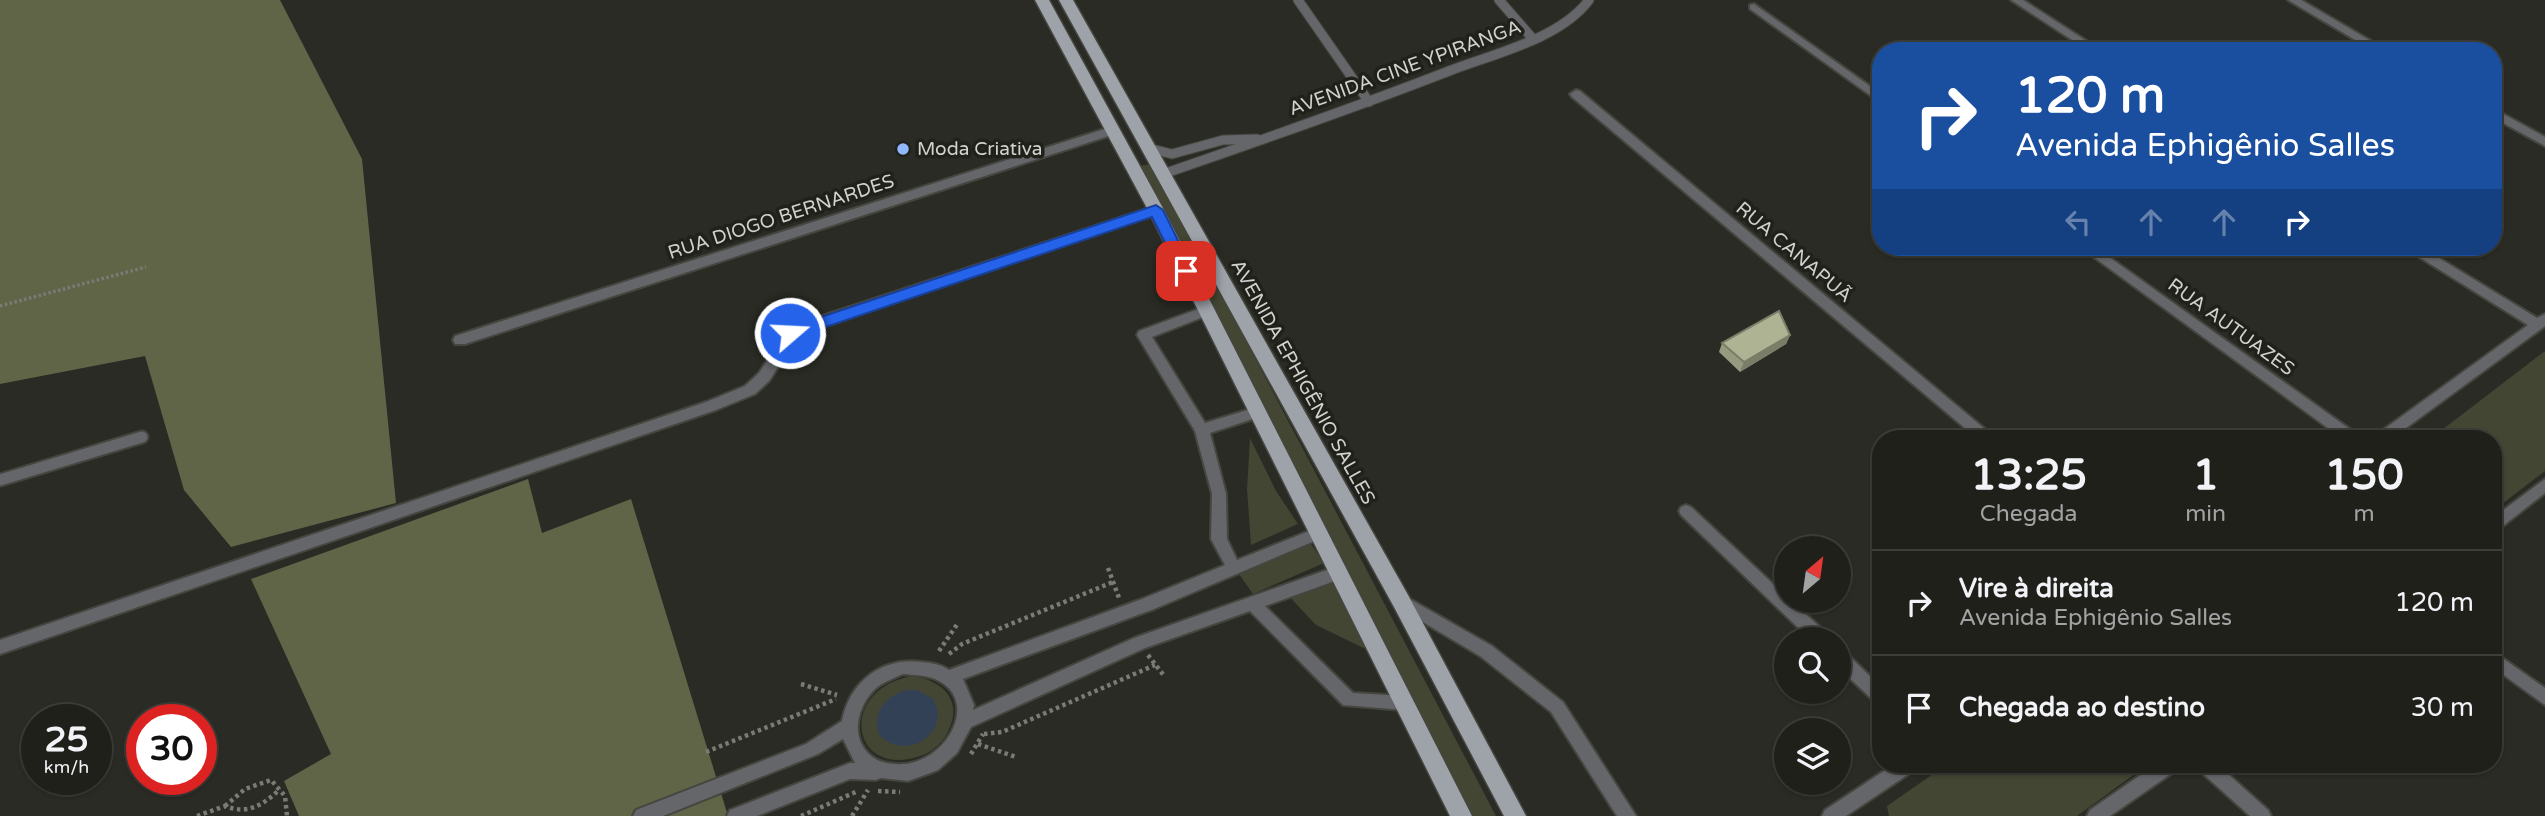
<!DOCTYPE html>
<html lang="pt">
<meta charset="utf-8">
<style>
body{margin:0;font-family:"Varela Round",sans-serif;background:#282824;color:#f1f3f6;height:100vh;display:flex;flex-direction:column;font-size:26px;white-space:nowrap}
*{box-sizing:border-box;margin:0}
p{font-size:23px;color:#a2a3a3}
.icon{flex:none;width:38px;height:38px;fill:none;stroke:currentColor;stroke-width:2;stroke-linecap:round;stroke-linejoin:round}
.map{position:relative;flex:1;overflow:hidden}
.sheet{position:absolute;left:1872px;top:430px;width:630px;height:343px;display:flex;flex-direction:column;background:#20201b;border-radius:28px;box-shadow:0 2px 5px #0004,0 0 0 2px #3d3e3a}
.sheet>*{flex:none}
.guide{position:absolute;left:1872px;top:42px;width:630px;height:214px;border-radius:28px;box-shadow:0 2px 5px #0004,0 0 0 2px #3d3e3a;background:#1a4fa0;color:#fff;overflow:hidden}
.needle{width:46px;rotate:29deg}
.buttons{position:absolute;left:1774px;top:536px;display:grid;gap:14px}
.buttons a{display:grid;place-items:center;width:77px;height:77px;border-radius:50%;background:#20201b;box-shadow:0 2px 5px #0004,0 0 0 2px #3d3e3a;font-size:35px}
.speed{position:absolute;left:21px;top:704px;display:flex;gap:14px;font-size:35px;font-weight:700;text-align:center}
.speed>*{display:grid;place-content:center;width:91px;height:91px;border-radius:50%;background:#20201b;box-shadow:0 2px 5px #0004,0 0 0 2px #3d3e3a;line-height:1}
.speed small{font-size:18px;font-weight:400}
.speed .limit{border:10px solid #d22;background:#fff;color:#111}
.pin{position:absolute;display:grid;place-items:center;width:60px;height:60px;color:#fff;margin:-30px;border-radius:14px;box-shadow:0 4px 10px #0006}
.me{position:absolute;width:77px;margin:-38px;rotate:71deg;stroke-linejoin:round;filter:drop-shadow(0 0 5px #0008)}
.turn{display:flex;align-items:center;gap:24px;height:147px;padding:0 28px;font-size:32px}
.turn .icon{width:91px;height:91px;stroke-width:2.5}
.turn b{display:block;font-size:49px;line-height:60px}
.lanes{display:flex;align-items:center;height:66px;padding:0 28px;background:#0003;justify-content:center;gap:35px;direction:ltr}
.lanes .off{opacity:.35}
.eta{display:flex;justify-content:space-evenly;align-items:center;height:119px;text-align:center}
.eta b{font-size:42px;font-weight:700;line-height:49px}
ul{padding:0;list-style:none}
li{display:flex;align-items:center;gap:21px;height:105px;padding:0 28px;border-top:2px solid #3d3e3a}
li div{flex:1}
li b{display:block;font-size:26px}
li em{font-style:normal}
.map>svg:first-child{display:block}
.green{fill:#434632}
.forest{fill:#606548}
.water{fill:#334157}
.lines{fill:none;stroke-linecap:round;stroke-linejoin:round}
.service-far1-casing{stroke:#45463f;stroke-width:11}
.service-casing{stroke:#45463f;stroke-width:15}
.minor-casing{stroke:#45463f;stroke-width:4}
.primary-casing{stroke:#45463f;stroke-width:3}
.path-far1{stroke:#7a7b75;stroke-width:3.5;stroke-dasharray:2.5 2.5;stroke-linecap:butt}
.path{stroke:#7a7b75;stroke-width:4.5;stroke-dasharray:3.5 3.5;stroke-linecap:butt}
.service-far1{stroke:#65666a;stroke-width:9}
.service{stroke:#65666a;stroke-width:11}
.minor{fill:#65666a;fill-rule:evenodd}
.primary{fill:#9ea2a9;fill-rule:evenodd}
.wall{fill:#969a7e}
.shaded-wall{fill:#7a7d67}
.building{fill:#aeb393;stroke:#7a7d67;stroke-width:2}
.route{fill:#2563eb;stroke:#184099;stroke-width:2}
.poi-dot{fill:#90b8fd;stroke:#20211b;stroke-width:2.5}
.labels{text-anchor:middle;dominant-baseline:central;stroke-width:7;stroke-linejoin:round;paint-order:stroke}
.street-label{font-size:19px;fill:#d1d2ce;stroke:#20211b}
.poi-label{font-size:19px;fill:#d1d2ce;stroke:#20211b;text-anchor:start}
</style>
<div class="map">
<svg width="2545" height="816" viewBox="0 0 2545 816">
<rect width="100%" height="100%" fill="#2a2b24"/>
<g class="green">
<polygon points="1153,164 1496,816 1473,816 1138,166"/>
<polygon points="2545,351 2545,471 2494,510 2494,439 2430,439"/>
<polygon points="1250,438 1276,491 1298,524 1251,545 1247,489"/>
<polygon points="1310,543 1324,563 1253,594 1239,574"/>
<polygon points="1335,580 1370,651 1316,625 1286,593"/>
<path d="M 913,676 C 940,680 962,698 950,727 C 945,741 933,752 920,756 C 851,780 836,689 913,676 Z"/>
<polygon points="1946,765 2147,765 2077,816 1889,816 1887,806"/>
</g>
<g class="forest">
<polygon points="0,0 280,0 362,159 396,503 231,547 184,490 145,356 0,384"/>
<polygon points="528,479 542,533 631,499 728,816 299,816 284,781 331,754 251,579"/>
</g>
<path class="water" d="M 907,690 L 917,690 L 933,699 C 953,734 903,763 879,734 C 872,711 886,696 907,690 Z"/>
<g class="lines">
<g class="service-far1-casing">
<g id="service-far1">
<polyline points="1298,0 1369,102"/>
<polyline points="1499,0 1533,39"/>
<polyline points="1148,148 1172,154 1223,140 1257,139"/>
<path d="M 1163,174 C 1259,141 1354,108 1449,71 C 1493,54 1560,39 1589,0"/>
</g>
</g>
<g class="service-casing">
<polyline id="service" points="0,480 142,437"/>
</g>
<g class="minor-casing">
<g id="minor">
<polygon points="2011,0 2023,0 2102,51 2089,51"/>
<polygon points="2288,0 2301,0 2388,51 2374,51"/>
<polygon points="1754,4 1881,94 1881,103 1750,9 1750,5"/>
<polygon points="1576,90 1580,91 1992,435 1994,439 1978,439 1572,97 1570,94"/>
<polygon points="2494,109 2545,137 2545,146 2494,118"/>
<polygon points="1114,126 1118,127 1118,133 465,344 455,344 453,340 455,336"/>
<polygon points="1156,206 1162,210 1160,213 799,335 769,381 755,394 716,410 0,654 0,640 706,402 745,386 759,373 789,327"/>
<polygon points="2080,247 2095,247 2358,435 2360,439 2343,439"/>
<polygon points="2406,247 2421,247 2537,318 2545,314 2545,326 2391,439 2374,439 2376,435 2528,325 2408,250"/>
<path d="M 1206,306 L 1213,311 L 1211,314 L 1152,337 L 1205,423 L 1257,407 L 1262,408 L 1264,412 L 1262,416 L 1210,433 L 1226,494 L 1227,539 L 1237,560 L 1319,527 L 1324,529 L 1327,533 L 1324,537 L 1154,609 L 963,679 L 974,705 L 973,710 L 1134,638 L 1338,566 L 1343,568 L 1346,573 L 1343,578 L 1265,606 L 1353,693 L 1404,696 L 1410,698 L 1412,703 L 1410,708 L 1404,710 L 1343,705 L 1250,611 L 1145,648 L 971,727 L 957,753 L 938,770 L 933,772 L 908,781 L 881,778 L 876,780 L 850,779 L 757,816 L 727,816 L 730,810 L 850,763 L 855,763 L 843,739 L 818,754 L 663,816 L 633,816 L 636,810 L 806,744 L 842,721 C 850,681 882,657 922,662 C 932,663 940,664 949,670 L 1142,599 L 1225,565 L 1211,539 L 1212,494 L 1195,431 L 1137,335 L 1139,331 ZM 903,674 C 913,675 926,675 935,679 C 984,700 944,769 895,764 C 885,763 878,762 870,755 C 850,737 857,707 875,689 C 883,682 894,678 903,674 Z"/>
<polygon points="2545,479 2545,493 2499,529 2494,531 2494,517"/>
<polygon points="1686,505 1691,507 1787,597 1787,600 1791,600 1827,634 1829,639 1810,639 1681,515 1679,511 1681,507"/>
<polygon points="1401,594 1492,646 1563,702 1636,816 1617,816 1551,712 1480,656 1396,606 1393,601 1396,596"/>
<polygon points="1839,650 1845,652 1881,687 1881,704 1875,702 1839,668"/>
<polygon points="2494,652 2545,688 2545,705 2494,668"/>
<polygon points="1893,765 1915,765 1913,771 1846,816 1822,816 1825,810"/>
<polygon points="2155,765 2177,765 2175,771 2110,816 2087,816 2090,810"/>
<polygon points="2198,765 2218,765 2268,810 2271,816 2250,816 2200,771"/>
</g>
</g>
<g class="primary-casing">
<g id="primary">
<polygon points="1035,0 1049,0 1164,210 1472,816 1450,816 1148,210"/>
<polygon points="1059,0 1073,0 1408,595 1526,816 1504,816 1394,607"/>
</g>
</g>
<polyline class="path-far1" points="0,306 146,267"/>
<g class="path">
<polyline points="1108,568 1119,598"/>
<polyline points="939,651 958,623"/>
<polyline points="949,654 962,644 1113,582"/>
<polyline points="1148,655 1165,677"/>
<polyline points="801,684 837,695"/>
<polyline points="984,734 1002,732 1155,665"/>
<polyline points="978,744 1016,757"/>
<polyline points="706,752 836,699"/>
<polyline points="971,754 983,734"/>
<polyline points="878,791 900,792"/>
<polyline points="225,806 245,789 271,780 285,796 287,816"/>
<path d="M 197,816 L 225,806 C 248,815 263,805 280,789"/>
<polyline points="801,816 858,791"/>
<polyline points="852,816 868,790"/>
</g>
<use href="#service-far1" class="service-far1"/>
<use href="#service" class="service"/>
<use href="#minor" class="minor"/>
<use href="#primary" class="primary"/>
</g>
<polygon class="wall" points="1790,335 1786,344 1740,372 1719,352 1722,343"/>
<polygon class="shaded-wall" points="1790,335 1786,344 1740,372 1744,362"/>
<polygon class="building" points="1779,311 1790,335 1744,362 1722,343"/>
<polygon class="route" points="1156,205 1163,210 1193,271 1191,274 1181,274 1152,217 796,337 790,339 783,333 785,329"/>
<circle class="poi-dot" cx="903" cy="149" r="7"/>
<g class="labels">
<g class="street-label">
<text transform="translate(1405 68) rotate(-20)">AVENIDA CINE YPIRANGA</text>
<text transform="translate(781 217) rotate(-18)">RUA DIOGO BERNARDES</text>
<text transform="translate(1794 252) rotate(40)">RUA CANAPUÃ</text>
<text transform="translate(2231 327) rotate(36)">RUA AUTUAZES</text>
<text transform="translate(1303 382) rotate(61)">AVENIDA EPHIGÊNIO SALLES</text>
</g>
<g class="poi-label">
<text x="917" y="149">Moda Criativa</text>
</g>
</g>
</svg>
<div class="buttons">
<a><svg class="needle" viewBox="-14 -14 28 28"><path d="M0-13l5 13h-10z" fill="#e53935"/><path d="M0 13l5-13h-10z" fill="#a2a3a3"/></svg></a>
<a><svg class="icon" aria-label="search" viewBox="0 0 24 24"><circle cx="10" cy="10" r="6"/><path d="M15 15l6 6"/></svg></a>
<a><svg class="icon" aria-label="layers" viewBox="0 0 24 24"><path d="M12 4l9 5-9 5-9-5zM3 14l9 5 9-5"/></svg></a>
</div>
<div class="speed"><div>25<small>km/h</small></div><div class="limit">30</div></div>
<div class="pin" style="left:1186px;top:271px;background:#d93025"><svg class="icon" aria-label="arrive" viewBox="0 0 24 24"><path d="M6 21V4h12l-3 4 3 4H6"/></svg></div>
<svg class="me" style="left:790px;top:333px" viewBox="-20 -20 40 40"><circle r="17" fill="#2563eb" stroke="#fff" stroke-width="3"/><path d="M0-11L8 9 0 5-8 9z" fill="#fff"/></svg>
<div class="guide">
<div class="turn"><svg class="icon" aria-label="right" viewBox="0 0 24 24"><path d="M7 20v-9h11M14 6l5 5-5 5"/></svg><div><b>120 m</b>Avenida Ephigênio Salles</div></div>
<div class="lanes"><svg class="icon off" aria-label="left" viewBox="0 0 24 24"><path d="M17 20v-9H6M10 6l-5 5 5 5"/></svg><svg class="icon off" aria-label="ahead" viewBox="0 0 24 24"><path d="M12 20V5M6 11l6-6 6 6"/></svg><svg class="icon off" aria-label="ahead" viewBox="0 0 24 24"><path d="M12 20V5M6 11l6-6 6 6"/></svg><svg class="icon" aria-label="right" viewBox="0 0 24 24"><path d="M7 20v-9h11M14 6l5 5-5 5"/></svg></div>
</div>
<section class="sheet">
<div class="eta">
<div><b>13:25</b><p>Chegada</p></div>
<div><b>1</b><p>min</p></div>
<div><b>150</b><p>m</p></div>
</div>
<ul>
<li><svg class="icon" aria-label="right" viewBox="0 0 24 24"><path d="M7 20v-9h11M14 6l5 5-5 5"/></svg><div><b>Vire à direita</b><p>Avenida Ephigênio Salles</p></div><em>120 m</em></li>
<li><svg class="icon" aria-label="arrive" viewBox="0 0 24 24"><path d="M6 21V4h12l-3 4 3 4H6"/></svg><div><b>Chegada ao destino</b></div><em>30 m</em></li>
</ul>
</section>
</div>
